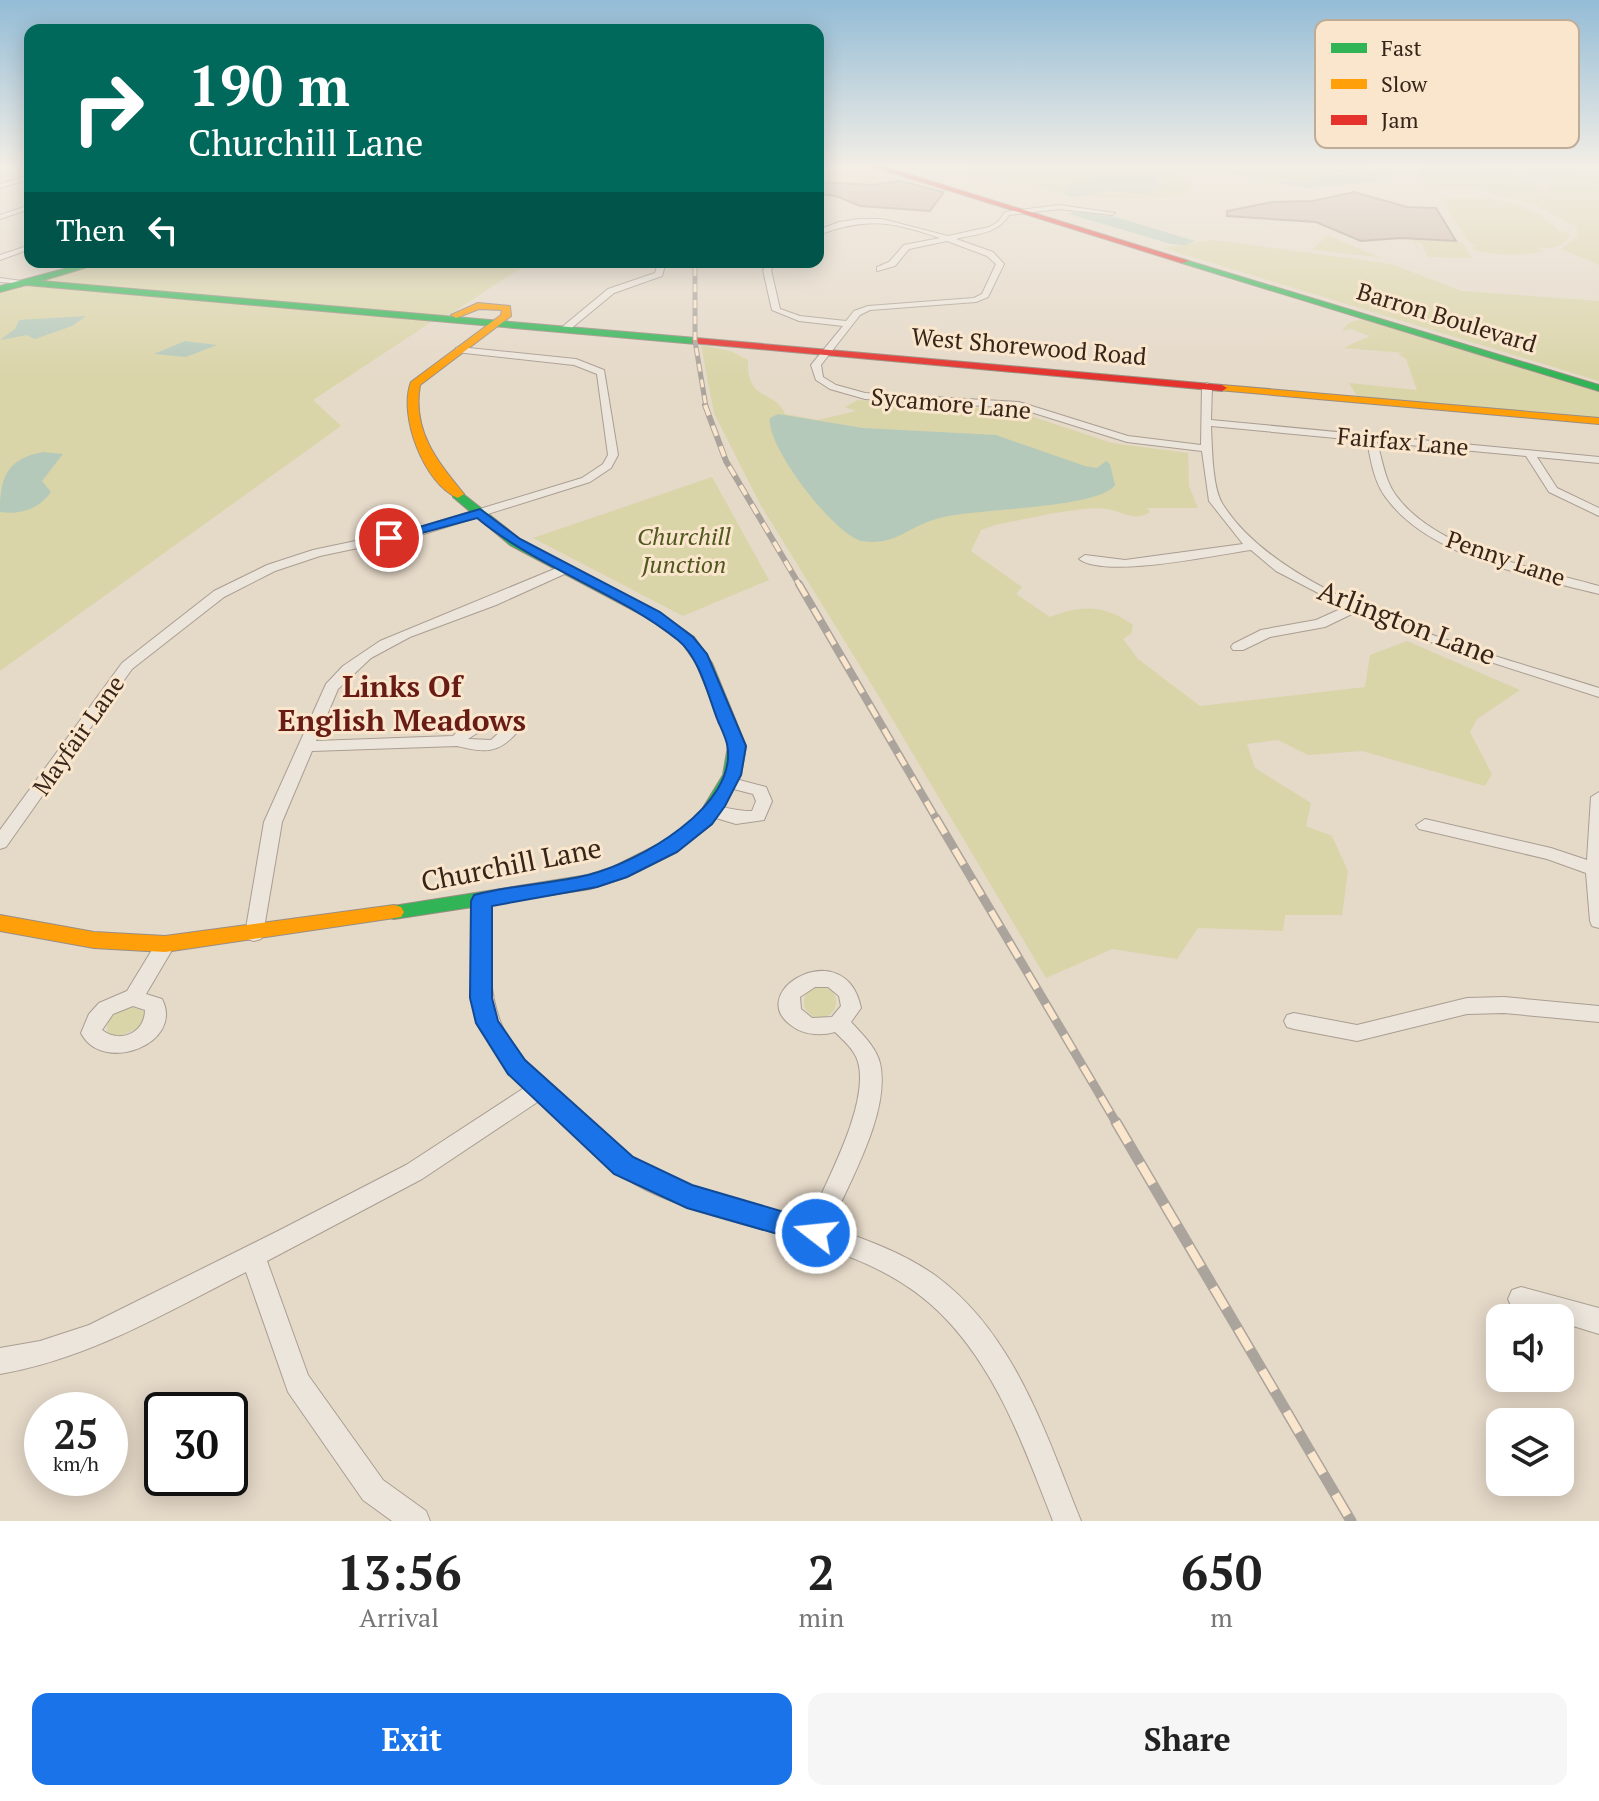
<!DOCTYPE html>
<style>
body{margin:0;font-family:"PT Serif",serif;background:#f6f6f6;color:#222;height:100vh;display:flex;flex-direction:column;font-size:30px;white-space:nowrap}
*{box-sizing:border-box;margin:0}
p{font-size:26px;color:#767676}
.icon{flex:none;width:44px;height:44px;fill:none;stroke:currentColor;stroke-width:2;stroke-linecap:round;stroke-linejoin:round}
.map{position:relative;height:1521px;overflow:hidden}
.details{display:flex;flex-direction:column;background:#fff;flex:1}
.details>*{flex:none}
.banner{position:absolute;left:24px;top:24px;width:800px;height:244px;border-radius:16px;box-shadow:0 4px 20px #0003;background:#00695c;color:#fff;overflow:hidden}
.tools{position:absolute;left:1486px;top:1304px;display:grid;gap:16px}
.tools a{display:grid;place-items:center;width:88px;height:88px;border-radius:16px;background:#fff;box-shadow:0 4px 20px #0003;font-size:40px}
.speed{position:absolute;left:24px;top:1392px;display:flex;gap:16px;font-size:40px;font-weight:700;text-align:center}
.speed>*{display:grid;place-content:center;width:104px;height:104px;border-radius:50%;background:#fff;box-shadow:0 4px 20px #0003;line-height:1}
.speed small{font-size:20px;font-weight:400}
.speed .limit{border:4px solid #111;border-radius:12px;background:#fff;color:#111}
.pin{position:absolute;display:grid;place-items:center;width:68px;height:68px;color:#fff;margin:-34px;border:4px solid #fff;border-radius:50%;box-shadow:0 2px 8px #0007}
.me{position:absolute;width:88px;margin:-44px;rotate:286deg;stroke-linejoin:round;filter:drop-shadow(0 0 6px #0008)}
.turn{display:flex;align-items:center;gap:28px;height:168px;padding:0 32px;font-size:36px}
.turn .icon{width:104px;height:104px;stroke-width:2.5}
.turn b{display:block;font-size:56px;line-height:68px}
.then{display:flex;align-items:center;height:76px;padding:0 32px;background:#0003;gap:16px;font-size:30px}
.eta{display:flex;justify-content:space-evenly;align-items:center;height:136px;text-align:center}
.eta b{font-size:48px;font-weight:700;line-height:56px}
.cta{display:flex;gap:16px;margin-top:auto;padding:16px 32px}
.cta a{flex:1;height:92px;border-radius:16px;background:#1a73e8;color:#fff;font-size:32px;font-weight:700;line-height:92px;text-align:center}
.cta a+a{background:#f6f6f6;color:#222}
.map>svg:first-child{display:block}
.farmland{fill:#e7d7b6}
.green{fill:#dad4a9}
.water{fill:#b5c9ba}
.building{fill:#cab6a8;stroke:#a59488;stroke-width:2}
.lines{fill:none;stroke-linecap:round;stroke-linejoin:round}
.street-casing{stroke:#aa9e92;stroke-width:2}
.fast-casing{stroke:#998d82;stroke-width:2}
.slow-casing{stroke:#998d82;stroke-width:2}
.jam-casing{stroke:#998d82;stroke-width:2}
.street{fill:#ece5db;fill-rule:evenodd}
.fast{fill:#30b455;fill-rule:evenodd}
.slow{fill:#ff9f0a;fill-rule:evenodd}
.jam{fill:#e5322d;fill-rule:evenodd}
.rail-far5-casing{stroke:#aba49c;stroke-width:3}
.rail-far4-casing{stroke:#aba49c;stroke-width:5}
.rail-far3-casing{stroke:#aba49c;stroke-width:6}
.rail-far2-casing{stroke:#aba49c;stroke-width:8}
.rail-far1-casing{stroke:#aba49c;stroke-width:9}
.rail-casing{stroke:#aba49c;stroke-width:11}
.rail-far5{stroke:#f9e6cc;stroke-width:2;stroke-dasharray:6;stroke-linecap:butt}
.rail-far4{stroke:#f9e6cc;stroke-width:3;stroke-dasharray:8;stroke-linecap:butt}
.rail-far3{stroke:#f9e6cc;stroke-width:4;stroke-dasharray:11;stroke-linecap:butt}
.rail-far2{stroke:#f9e6cc;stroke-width:5;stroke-dasharray:14;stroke-linecap:butt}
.rail-far1{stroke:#f9e6cc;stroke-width:6;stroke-dasharray:18;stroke-linecap:butt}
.rail{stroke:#f9e6cc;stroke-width:8;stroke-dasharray:24;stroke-linecap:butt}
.route{fill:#1a73e8;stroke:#114b97;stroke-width:2}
.labels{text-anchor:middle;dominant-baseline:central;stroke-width:6;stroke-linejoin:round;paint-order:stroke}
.far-street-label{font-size:24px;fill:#38251a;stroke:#f9e6cc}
.far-park-label{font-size:24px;font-style:italic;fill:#50571f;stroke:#f9e6cc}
.street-label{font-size:28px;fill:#38251a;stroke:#f9e6cc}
.neighbourhood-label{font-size:30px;font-weight:bold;fill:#691c15;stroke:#f9e6cc}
.key{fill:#f9e6cc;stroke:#bfac97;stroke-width:2}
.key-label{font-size:22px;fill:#38251a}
</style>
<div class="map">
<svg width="1599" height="1521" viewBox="0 0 1599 1521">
<rect width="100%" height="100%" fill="#e5d9c8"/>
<polygon class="farmland" points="818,164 857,164 901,177 865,183 818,181"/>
<g class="green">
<polygon points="968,164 1065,164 1062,170 1042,174 1103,175 1068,186 1062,193 1007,180 972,177 965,166"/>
<path d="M 1167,164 L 1339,164 L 1388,169 L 1393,172 L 1390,180 L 1375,182 L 1384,171 L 1341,168 L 1345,173 L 1319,173 L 1320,180 L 1317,181 L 1279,180 L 1275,184 C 1245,176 1202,164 1172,175 L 1194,186 C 1180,205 1106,198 1083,195 C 1109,191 1133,194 1158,189 L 1161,181 L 1156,174 Z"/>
<path d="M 1420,164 C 1450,165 1525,162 1539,192 L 1546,193 L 1549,185 L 1580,186 L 1539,179 L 1525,170 L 1590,174 L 1599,184 L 1587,187 L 1599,188 L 1599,265 L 1561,249 L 1577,237 L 1577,227 L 1533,204 L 1481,191 L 1502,190 L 1426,186 L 1420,177 Z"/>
<path d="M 1440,199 C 1485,197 1528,197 1560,232 L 1570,233 C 1565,249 1549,249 1535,247 L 1544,251 C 1519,256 1500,255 1475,251 L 1472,247 L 1477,246 L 1469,242 Z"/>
<polygon points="1325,234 1379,257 1303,249 1312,250 1328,235"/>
<polygon points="1214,240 1391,264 1462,291 1599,301 1599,381 1163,248"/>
<polygon points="1412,240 1462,242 1472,258 1428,257 1421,243 1415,242 1423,258"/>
<polygon points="110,262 530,262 449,315 442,315 313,400 341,426 0,671 0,292"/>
<polygon points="1362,319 1599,392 1599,418 1357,396 1349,383 1417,390 1406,359 1398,354 1405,353 1343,348 1370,336 1351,329 1342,331 1348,323"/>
<path d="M 701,345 L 731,351 L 748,360 C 746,403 775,389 785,414 L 818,420 L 856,411 L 845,407 L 858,400 L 1012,410 L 1112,443 L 1188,453 L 1189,486 L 1198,508 L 1147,508 L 1150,512 C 1134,523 1123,511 1107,509 C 1082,505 1025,520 998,524 L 981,530 L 971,551 L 1022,587 L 1016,594 L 1050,617 C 1082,605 1104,604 1133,625 L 1131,634 L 1123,639 L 1138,659 L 1200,706 L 1365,687 L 1370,655 L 1407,641 L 1520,690 L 1477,719 L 1470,732 L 1492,774 L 1485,786 L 1362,751 L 1308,755 L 1278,740 L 1247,744 L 1255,768 L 1311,803 L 1306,826 L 1332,836 L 1348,871 L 1342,915 L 1285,915 L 1283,931 L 1198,928 L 1177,959 L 1112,949 L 1046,978 L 878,695 L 760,504 L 714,413 Z"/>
<polygon points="712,477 769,580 683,616 533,538"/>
<circle cx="820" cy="1002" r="16"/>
<polygon points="132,1007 146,1012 143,1026 118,1037 107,1034 108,1020 119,1011"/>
</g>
<g class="water">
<polygon points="1065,164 1167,164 1168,167 1156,174 1161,187 1142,194 1108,191 1073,197 1062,194 1068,186 1103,175 1039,173 1062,170"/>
<polygon points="1343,167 1385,173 1375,182 1307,188 1273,182 1317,181 1320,172 1344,174"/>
<polygon points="1073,212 1116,217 1195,241 1185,245 1171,244 1069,214"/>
<polygon points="86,316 72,326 35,339 27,335 0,340 15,329 19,320"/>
<polygon points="185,341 217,345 186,357 154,354"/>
<path d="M 778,414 L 863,428 L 996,435 L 1085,466 L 1097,468 L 1106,461 L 1110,464 L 1115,485 C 1103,504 1015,508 991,511 C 971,513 949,514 930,521 C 905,530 892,546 862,541 C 835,536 765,445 770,418 Z"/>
<path d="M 43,452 L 63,454 L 42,481 L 51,492 C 39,509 21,515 0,512 C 0,478 6,459 43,452 Z"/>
</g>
<g class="building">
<polygon points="900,181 944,192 930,211 860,206 836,196 818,194 818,182 874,185"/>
<polygon points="1354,192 1407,207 1436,208 1456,241 1401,238 1361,241 1316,222 1227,216 1227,211 1272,202 1313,201"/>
</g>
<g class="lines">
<g class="street-casing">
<g id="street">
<polygon points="30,175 30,179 0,188 0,184"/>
<polygon points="30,205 30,209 0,219 0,215"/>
<path d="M 1059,205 L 1115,213 L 1112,215 L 1059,209 L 1009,215 C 998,234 976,234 956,239 L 993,252 L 1004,264 L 988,297 L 976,302 L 870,310 L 860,315 L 821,365 L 823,377 L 836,385 L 865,393 L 1019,402 L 1128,436 L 1201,445 L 1202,386 L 1207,383 L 1212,386 L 1211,420 L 1599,457 L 1599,463 L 1537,457 L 1557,488 L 1599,508 L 1599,516 L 1549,492 L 1526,456 L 1377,442 C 1382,459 1385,480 1395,494 C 1435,551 1536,568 1599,586 L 1599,594 C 1532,577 1430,557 1387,499 C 1374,483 1371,461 1367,441 L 1211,426 C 1212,445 1212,486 1222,503 C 1281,601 1492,654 1599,688 L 1599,697 L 1441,646 L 1356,612 L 1325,627 L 1270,637 L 1243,650 L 1233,650 L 1231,647 L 1233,644 L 1261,630 L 1316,620 L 1345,607 L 1276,571 L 1251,550 C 1214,555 1106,579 1079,559 L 1085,555 L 1125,560 L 1243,544 L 1209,501 L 1202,451 L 1127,442 L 1018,408 L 865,399 L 830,389 L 816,380 L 811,365 L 843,326 L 799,321 L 772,310 L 763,270 L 769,262 L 777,262 L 771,270 L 780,309 L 800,316 L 846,321 L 854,311 L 868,306 L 974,298 L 982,294 L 996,264 L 987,256 L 947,241 L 909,249 L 895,266 L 877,271 L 877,267 L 889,262 L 904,245 L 940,238 C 890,221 868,217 818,235 L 818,230 L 839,222 L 860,219 L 882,219 L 948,236 L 989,227 L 998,222 L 1005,212 Z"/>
<polygon points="30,245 30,249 0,260 0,255"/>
<polygon points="658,262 666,262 662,276 614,293 568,331 562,331 562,327 608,289 655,273"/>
<polygon points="0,278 29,282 25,284 0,282"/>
<polygon points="459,347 576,359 604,370 618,455 611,468 590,482 424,534 320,556 275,571 224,597 132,669 6,847 0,849 0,830 122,663 214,591 267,565 313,550 417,528 582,478 603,464 608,455 597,374 574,365 456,352 456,348"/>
<path d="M 564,565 L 570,569 L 569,572 L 496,605 L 410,637 L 371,658 L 338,689 L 316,741 L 453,736 C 468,720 490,714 512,719 L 519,730 C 499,754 486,753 457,746 L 312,751 L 282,822 L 263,934 L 261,939 L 254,941 L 247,939 L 245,934 L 264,822 L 326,684 L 343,666 L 380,641 ZM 502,726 L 503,729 L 491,740 L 468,739 L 485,728 Z"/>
<path d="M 728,777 L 766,787 L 772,801 L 764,820 L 736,824 L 706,815 L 704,811 L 706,807 C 720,804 736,812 752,811 L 756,801 L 753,794 L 722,786 L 720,782 L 722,778 Z"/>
<polygon points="1599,792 1599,928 1592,926 1590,921 1586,873 1547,859 1419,829 1416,825 1425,819 1551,848 1587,860 1591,797"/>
<path d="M 482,894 L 489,896 L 491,901 C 491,943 485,989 503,1028 C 514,1055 538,1073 558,1092 C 584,1115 607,1141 636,1161 C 687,1194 751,1204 809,1221 C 826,1182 870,1103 858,1062 C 855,1050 843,1040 835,1032 C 821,1036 804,1035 792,1026 C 742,991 846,932 861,1008 L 851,1022 C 862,1034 876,1047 880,1063 C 891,1112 849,1182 830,1227 C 867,1240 904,1253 936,1276 C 1015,1334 1046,1435 1081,1521 L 1053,1521 C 1025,1450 999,1374 945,1318 C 867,1236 744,1237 646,1190 C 603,1169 573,1133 539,1101 L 422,1179 L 267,1261 L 308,1375 L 383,1480 L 426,1511 L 430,1521 L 392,1521 L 363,1500 L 288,1392 L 246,1272 C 165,1313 91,1358 0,1374 L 0,1348 L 40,1341 L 89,1325 L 280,1230 L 406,1165 L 524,1088 C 466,1034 471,974 473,901 L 475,896 ZM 815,987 L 828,987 L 839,996 L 841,1006 L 832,1017 L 812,1018 L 801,1009 L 800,997 Z"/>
<path d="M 165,938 L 172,940 L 175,945 L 146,994 L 162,999 C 185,1044 102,1075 81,1033 L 89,1014 L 99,1003 L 127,991 L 158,940 ZM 133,1006 L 145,1010 C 145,1033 120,1044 102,1030 L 113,1014 Z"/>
<polygon points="1504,997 1599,1006 1599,1022 1504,1013 1467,1014 1357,1041 1294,1029 1287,1027 1284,1021 1287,1015 1294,1013 1357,1025 1467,998"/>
<polygon points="1521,1287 1599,1308 1599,1334 1560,1322 1560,1318 1545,1318 1512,1308 1508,1299 1512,1290"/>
</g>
</g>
<g class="fast-casing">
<g id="fast">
<polygon points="1182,259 1599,385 1599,391 1182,263"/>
<polygon points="90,262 104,262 41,281 696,338 701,341 696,344 26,285 0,292 0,286"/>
<polygon points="458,490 520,539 660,613 694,637 712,663 746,746 741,775 712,824 677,852 627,877 590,889 394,919 387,917 384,912 387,907 588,875 613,867 663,842 698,816 723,775 728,746 724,730 696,663 682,643 650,619 510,545 453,497 453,491"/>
</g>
</g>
<g class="slow-casing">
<g id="slow">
<path d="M 478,303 L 510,306 L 511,316 L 420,385 C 412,431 437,461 464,494 L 458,498 C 424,484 398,415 411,382 L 501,315 L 502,310 L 479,309 L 456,318 L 451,315 Z"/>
<polygon points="1222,385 1599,418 1599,424 1218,390 1218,386"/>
<polygon points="394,905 401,907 404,912 401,917 165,952 94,948 0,931 0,915 94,932 165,936"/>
</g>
</g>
<g class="jam-casing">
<g id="jam">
<polygon points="864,164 875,164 1189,261 1182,263"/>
<polygon points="696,338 1222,385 1227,388 1222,391 692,343 692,339"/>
</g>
</g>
<use href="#street" class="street"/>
<use href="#fast" class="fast"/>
<use href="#slow" class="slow"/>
<use href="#jam" class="jam"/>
<g class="rail-far5-casing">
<polyline id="rail-far5" points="695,270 695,262"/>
</g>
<g class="rail-far4-casing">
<polyline id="rail-far4" points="695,268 695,341 706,407"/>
</g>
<g class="rail-far3-casing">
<polyline id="rail-far3" points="705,405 726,461 800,586"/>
</g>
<g class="rail-far2-casing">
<polyline id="rail-far2" points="799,584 937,820"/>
</g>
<g class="rail-far1-casing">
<polyline id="rail-far1" points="936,818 1117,1124"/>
</g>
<g class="rail-casing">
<polyline id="rail" points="1116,1122 1351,1521"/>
</g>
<use href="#rail-far5" class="rail-far5"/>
<use href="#rail-far4" class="rail-far4"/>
<use href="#rail-far3" class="rail-far3"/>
<use href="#rail-far2" class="rail-far2"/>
<use href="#rail-far1" class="rail-far1"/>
<use href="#rail" class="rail"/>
</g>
<linearGradient id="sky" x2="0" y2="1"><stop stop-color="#93bcd6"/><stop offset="0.44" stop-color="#f3eee6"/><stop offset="1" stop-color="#f3eee6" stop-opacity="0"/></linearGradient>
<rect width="1599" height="377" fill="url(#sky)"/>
<path class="route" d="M 480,509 L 520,539 L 660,612 L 693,637 L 707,654 L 746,746 L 741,775 L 725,806 L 712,824 L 677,852 L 627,877 L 597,887 L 492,906 L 492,998 L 498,1021 L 525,1060 L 633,1157 L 692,1185 L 825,1224 L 829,1233 L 825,1242 L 816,1245 L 687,1208 L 614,1174 L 508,1074 L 476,1023 L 470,998 L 471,901 L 474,895 C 511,885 551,884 588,875 C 637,863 740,806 727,744 C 725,736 721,728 718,721 C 708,696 700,658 678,640 C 616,591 538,568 477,518 L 389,542 L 382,538 Z"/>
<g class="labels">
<g class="far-street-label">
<text transform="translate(1447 317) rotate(17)">Barron Boulevard</text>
<text transform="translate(1029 346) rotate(5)">West Shorewood Road</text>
<text transform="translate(951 403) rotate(5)">Sycamore Lane</text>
<text transform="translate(1403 441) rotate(5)">Fairfax Lane</text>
<text transform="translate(1506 558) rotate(19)">Penny Lane</text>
<text transform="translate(78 735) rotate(-55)">Mayfair Lane</text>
</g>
<g class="far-park-label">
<text x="684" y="536">Churchill<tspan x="684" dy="28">Junction</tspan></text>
</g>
<g class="street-label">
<text transform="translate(1407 622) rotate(21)">Arlington Lane</text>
<text transform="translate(511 864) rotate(-11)">Churchill Lane</text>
</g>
<g class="neighbourhood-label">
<text x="402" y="686">Links Of<tspan x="402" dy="34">English Meadows</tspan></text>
</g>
</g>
<rect x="1315" y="20" width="264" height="128" rx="12" class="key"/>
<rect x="1331" y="43" width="36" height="10" fill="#30b455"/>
<rect x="1331" y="79" width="36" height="10" fill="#ff9f0a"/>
<rect x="1331" y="115" width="36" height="10" fill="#e5322d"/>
<g class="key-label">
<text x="1381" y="56">Fast</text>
<text x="1381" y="92">Slow</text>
<text x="1381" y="128">Jam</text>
</g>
</svg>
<div class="tools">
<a><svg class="icon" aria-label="sound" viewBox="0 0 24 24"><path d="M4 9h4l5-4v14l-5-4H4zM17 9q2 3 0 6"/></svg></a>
<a><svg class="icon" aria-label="layers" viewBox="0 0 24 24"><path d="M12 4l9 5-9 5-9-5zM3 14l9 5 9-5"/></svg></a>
</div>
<div class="speed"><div>25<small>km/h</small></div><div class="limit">30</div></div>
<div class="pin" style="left:389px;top:538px;background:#d93025"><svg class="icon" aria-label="arrive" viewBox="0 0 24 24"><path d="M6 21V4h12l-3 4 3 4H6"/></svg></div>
<svg class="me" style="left:816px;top:1233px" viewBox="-20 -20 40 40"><circle r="17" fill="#1a73e8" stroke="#fff" stroke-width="3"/><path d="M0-11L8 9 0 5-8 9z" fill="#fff"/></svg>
<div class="banner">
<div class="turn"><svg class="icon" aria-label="right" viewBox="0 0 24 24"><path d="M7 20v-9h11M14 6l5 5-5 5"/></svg><div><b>190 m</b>Churchill Lane</div></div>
<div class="then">Then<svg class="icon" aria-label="left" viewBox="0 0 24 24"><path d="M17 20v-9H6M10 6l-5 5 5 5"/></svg></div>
</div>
</div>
<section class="details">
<div class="eta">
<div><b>13:56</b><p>Arrival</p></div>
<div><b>2</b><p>min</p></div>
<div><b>650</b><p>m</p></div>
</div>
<div class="cta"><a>Exit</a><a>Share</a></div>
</section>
